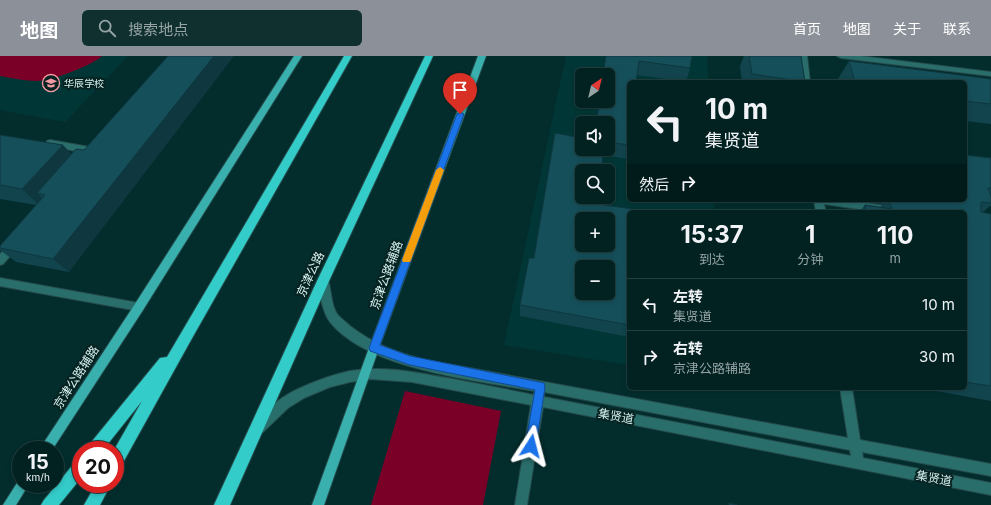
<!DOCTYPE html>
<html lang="zh">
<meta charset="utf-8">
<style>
body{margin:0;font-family:Inter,"Noto Sans SC",sans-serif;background:#102f2f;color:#f1f3f6;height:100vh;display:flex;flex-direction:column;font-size:15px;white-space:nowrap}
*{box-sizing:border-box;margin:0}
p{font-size:13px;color:#96a4a5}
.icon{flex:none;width:22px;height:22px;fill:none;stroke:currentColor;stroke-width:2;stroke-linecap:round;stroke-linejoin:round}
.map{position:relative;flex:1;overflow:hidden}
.details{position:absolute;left:627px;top:154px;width:340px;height:180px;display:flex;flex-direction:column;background:#022222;border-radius:6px;box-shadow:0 2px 6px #0003,0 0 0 1px #233f40}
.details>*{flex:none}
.banner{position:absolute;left:627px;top:24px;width:340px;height:122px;border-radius:6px;box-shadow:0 2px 6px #0003,0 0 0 1px #233f40;background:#022222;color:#f1f3f6;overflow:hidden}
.needle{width:26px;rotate:35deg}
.fabs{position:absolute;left:575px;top:12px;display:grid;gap:8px}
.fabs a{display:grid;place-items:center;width:40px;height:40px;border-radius:6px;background:#022222;box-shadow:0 2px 6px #0003,0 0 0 1px #233f40;font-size:20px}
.speed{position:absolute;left:12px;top:385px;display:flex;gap:8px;font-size:20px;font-weight:700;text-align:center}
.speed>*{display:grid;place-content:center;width:52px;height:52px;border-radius:50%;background:#022222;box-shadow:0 2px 6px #0003,0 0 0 1px #233f40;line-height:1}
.speed small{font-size:10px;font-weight:400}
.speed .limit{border:6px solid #d22;background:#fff;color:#111}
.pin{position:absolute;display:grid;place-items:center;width:34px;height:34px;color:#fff;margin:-41px -17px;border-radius:50% 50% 50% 0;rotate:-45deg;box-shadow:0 0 4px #0007}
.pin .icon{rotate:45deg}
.me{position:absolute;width:44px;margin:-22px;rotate:9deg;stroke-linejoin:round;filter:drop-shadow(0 0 3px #0008)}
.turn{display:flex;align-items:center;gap:14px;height:84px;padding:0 12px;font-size:18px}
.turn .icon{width:52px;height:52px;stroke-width:2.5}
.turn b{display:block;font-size:28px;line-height:34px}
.then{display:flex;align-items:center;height:38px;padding:0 12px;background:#0003;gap:8px;font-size:15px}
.eta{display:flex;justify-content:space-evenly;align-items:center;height:68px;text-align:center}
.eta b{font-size:24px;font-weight:700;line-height:28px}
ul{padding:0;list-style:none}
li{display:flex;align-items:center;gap:12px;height:52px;padding:0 12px;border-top:1px solid #233f40}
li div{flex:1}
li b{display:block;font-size:15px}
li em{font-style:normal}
header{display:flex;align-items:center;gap:24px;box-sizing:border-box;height:56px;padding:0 20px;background:#8c9099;color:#fff}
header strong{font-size:19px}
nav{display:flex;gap:22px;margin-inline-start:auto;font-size:14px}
.search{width:280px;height:36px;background:#102f2f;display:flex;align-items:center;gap:10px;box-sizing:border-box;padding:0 14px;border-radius:6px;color:#96a4a5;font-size:15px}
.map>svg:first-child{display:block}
.built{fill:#003736;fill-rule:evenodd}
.green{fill:#7a0028}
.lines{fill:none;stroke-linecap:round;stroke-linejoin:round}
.minor-casing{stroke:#254c4c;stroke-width:2}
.major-casing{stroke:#254c4c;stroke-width:2}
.highway-casing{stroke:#254c4c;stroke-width:2}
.minor{fill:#2a6e6c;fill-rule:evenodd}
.major{fill:#3ab0ae;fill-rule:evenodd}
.highway{fill:#34ccc9;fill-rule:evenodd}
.wall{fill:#12444d}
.shaded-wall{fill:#0f373f}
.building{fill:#154f5a;stroke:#0f373f;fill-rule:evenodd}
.route{fill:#1a73e8;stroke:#114b97}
.slow{fill:#f59e0b}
.labels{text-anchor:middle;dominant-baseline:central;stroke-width:4;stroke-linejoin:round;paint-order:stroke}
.far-poi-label{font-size:10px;fill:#d6f1f0;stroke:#062221;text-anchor:start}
.street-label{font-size:12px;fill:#d6f1f0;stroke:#062221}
</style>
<header>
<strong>地图</strong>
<div class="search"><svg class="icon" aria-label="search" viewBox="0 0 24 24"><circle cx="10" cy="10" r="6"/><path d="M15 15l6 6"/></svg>搜索地点</div>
<nav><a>首页</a><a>地图</a><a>关于</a><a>联系</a></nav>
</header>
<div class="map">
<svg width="991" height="449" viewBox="0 0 991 449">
<rect width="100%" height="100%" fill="#032d2d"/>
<g class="built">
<polygon points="0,0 128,0 65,66 0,54"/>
<path d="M 566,0 L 707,0 L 708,26 L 629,26 L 629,144 L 714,144 L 714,156 L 629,156 L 629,309 L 504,289 ZM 582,19 L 608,19 L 608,45 L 582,45 ZM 582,67 L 608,67 L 608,93 L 582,93 ZM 582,115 L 608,115 L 608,141 L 582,141 ZM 582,163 L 608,163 L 608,189 L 582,189 ZM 582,211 L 608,211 L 608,237 L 582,237 Z"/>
</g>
<g class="green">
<path d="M 0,0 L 102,0 C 91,10 51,25 37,25 C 25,25 12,22 0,20 Z"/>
<polygon points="405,335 501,355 483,449 371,449"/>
</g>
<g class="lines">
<g class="minor-casing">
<g id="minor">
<polygon points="799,0 807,0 810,26 802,26"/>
<polygon points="837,0 860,0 991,16 991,20 841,2"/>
<polygon points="50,84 95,92 99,95 94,99 47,89 46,87 47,85"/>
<polygon points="814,144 845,144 902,152 907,156 879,156 824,148 826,156 816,156"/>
<polygon points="14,185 17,186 19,189 17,192 3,208 0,209 0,198 11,186"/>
<path d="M 323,221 L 327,222 C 332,233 330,247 337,258 C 340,262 346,266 350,270 C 373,288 398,297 426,304 L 848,382 L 840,332 L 852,332 L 860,384 L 991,408 L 991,420 L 862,396 L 863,402 L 991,427 L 991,439 L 543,351 L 527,449 L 515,449 L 531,349 L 412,326 L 371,323 L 350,326 L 330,331 L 304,342 L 288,352 L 263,376 L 259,378 L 255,376 L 253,372 C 259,357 282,341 296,334 C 313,326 331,319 350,315 C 384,309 419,317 453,323 C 479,328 506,333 533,339 L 535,335 C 476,324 369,314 330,266 C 322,255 320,238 318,225 L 319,222 ZM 544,336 L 850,394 L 851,400 L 544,341 Z"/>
<polygon points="0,222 139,247 143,248 144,251 143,254 139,255 0,230"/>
</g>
</g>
<g class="major-casing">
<g id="major">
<polygon points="294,0 302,0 143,254 52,394 39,394 135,248"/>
<polygon points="478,0 486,0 379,292 324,449 312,449 369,292"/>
<polygon points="21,423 21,428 29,428 16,449 3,449 19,424"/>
</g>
</g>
<g class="highway-casing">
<g id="highway">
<polygon points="344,0 352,0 191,284 120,412 115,414 114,394 142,345 103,394 87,394 89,389 160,302 167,301"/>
<polygon points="425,0 433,0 329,225 230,449 214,449 317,225"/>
<polygon points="81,403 81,422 59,449 41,449 44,444 76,405"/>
<polygon points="96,428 111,428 100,449 84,449"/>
</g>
</g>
<use href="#minor" class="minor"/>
<use href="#major" class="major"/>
<use href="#highway" class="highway"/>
</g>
<g class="wall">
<polygon points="606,0 692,0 690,12 686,26 637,19 629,26 629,103 603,99 599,148 629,156 629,281 520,260 520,249 534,202 582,93 608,93 608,67 596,67 599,45 608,45 608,19 603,19"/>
<polygon points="744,0 801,0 805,26 742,26 740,10"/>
<polygon points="849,5 991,23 991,68 965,65 965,26 839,26 838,23"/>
<polygon points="0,79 72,98 69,216 16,206 0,194 0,190 36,149 0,143"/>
<polygon points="991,102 991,150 990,150 982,157 991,158 991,345 919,332 965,332 965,156 859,156 865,149 880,151 883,148 872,146 871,144 965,144"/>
</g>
<g class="shaded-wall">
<polygon points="214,0 234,0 69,216 53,203"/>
<polygon points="63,89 79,106 45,139 37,137 45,145 40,150 22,133"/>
</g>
<g class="building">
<polygon points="168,0 214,0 53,203 0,192 0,190 45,139 37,137 76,93 84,94"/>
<polygon points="606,0 692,0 690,12 639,5 636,26 629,26 629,89 608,86 608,67 596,67 600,45 608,45 608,19 603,19"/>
<polygon points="749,0 801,0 805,26 752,18"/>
<polygon points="849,5 991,23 991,48 965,45 965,26 855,26"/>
<path d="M 555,77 L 582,82 L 582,93 L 603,93 L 602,115 L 582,115 L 582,141 L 600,141 L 599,148 L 651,156 L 629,156 L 629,269 L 520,249 L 529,202 L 534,202 ZM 582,163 L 608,163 L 608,189 L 582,189 ZM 582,211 L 608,211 L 608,237 L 582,237 Z"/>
<polygon points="0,79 63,89 22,133 0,129"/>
<polygon points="965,99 991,102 991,132 988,132 991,141 991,147 981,146 981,156 991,158 991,330 965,326 965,156 866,156 865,149 892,153 889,144 965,144"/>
<polygon points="729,447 737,449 729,449"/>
</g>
<polygon class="route" points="460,56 464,58 380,289 410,300 544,327 545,331 536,390 535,393 531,395 527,393 525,390 535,334 410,309 370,295 369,292 457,58"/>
<polygon class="slow" points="440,111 444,114 411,204 410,206 403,206 402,204 436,114"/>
<defs>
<g id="school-ring" transform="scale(0.9)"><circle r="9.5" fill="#062221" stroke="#f49aa3" stroke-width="1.5"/><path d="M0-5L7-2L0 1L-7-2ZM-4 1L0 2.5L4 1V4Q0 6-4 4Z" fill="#f49aa3"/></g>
</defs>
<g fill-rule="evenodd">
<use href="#school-ring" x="51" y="27"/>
</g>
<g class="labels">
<g class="far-poi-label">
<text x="64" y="27">华辰学校</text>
</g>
<g class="street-label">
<text transform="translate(310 218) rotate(-65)">京津公路</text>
<text transform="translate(386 219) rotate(-70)">京津公路辅路</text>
<text transform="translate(76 321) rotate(-57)">京津公路辅路</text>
<text transform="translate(616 360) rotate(11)">集贤道</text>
<text transform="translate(934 422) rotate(11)">集贤道</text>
</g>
</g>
</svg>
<div class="fabs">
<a><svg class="needle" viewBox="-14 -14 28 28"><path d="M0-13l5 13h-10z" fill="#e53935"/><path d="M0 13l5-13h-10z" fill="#96a4a5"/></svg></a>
<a><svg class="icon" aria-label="sound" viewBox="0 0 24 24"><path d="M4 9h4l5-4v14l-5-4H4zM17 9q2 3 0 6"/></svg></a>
<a><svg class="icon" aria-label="search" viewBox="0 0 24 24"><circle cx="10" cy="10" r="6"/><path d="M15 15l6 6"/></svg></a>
<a>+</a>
<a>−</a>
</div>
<div class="speed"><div>15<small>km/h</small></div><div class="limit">20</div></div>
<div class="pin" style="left:460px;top:58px;background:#d93025"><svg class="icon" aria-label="arrive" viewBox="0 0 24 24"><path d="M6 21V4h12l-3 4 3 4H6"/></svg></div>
<svg class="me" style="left:531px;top:390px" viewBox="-20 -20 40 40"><path d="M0-17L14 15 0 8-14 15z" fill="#1a73e8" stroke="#fff" stroke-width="4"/></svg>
<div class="banner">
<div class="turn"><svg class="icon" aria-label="left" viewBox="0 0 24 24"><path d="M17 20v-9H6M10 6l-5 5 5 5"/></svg><div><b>10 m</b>集贤道</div></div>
<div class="then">然后<svg class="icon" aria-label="right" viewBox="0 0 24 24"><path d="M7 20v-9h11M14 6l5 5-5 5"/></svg></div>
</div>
<section class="details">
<div class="eta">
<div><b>15:37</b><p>到达</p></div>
<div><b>1</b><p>分钟</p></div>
<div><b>110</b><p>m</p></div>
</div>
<ul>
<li><svg class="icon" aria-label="left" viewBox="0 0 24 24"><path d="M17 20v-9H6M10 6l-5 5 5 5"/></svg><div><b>左转</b><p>集贤道</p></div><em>10 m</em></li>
<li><svg class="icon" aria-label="right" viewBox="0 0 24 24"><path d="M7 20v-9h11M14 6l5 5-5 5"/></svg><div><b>右转</b><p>京津公路辅路</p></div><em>30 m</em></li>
</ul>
</section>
</div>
